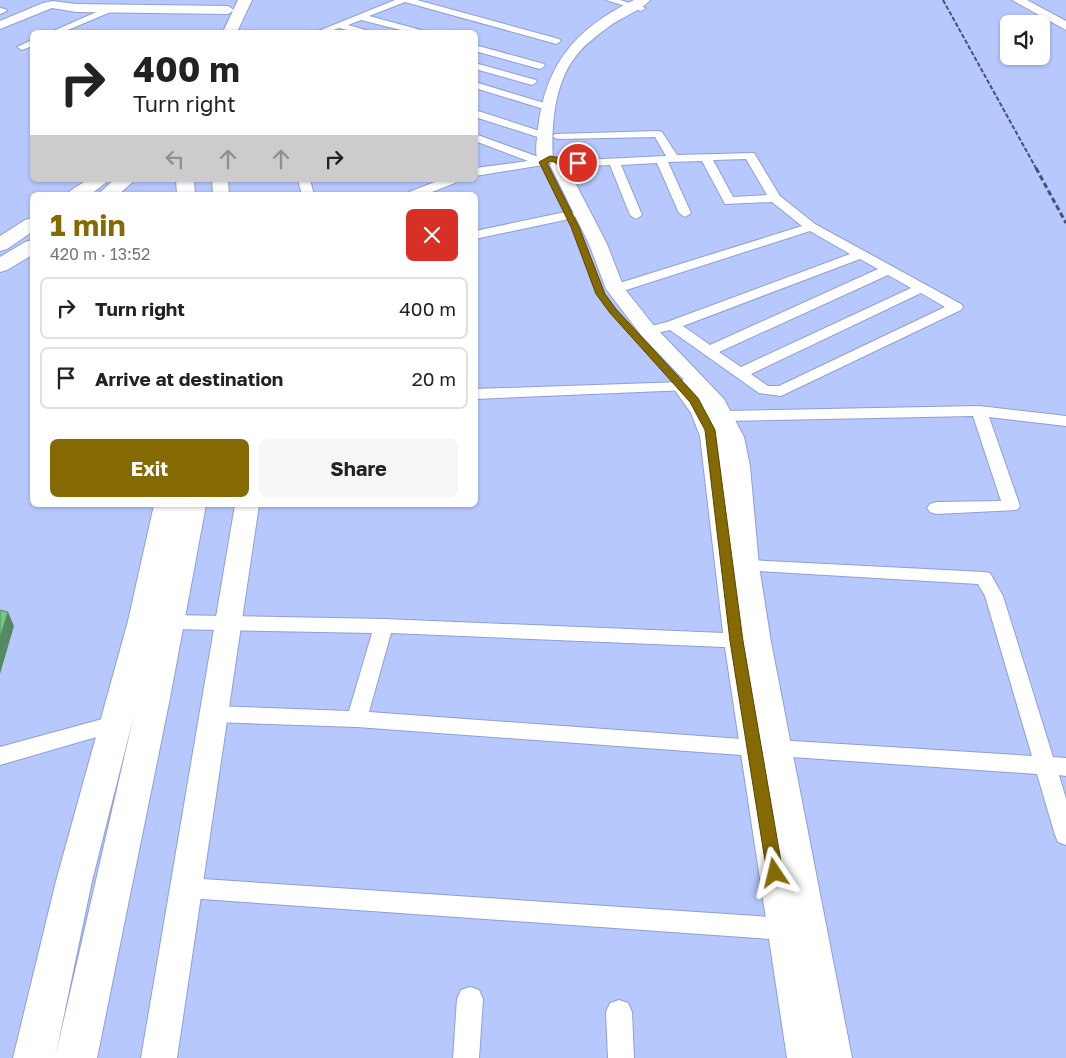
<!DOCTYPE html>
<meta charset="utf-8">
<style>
body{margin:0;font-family:"Golos Text",sans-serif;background:#f6f6f6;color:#222;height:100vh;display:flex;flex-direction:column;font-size:19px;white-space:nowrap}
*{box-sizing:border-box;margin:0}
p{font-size:16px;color:#767676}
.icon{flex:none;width:28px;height:28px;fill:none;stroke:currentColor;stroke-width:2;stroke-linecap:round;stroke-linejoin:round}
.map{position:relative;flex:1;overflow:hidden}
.drawer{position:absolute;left:30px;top:192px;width:448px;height:315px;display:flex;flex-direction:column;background:#fff;border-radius:8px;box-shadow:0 1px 4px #0004}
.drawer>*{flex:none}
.hud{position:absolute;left:30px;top:30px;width:448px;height:152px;border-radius:8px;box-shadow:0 1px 4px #0004;background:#fff;color:#222;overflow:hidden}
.controls{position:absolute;left:1000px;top:15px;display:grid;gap:10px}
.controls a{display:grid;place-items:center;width:50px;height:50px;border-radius:8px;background:#fff;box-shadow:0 1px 4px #0004;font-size:25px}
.pin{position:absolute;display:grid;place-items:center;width:42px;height:42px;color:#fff;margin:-21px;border:2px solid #fff;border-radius:50%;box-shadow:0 1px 5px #0007}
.me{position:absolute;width:55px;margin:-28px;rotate:350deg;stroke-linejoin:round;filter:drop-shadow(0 0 4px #0008)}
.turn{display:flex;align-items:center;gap:18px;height:105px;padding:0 20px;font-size:22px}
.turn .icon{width:65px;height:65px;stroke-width:2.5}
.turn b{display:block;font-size:35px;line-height:42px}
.lanes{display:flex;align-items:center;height:48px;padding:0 20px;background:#0003;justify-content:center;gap:25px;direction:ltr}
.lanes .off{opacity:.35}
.round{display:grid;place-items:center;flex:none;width:52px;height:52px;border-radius:8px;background:#f6f6f6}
.headline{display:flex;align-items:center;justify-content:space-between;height:85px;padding:0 20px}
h1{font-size:30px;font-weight:700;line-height:38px;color:#856a04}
.button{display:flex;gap:10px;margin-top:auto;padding:10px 20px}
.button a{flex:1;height:58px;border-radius:8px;background:#856a04;color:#fff;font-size:20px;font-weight:700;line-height:58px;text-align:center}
.button a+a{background:#f6f6f6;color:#222}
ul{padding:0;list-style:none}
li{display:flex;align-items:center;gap:15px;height:62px;margin:0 10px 8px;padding:0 10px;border:2px solid #e0e0e0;border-radius:8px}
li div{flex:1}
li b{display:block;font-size:19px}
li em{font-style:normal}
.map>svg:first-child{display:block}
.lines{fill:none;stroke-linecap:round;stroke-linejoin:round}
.street-casing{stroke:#8e9fd3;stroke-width:2}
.secondary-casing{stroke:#8e9fd3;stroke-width:2}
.primary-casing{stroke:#8e9fd3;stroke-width:2}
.street{fill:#fff;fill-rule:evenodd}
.secondary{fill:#fff;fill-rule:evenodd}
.primary{fill:#fff;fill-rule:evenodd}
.rail-far1{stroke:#485170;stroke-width:2;stroke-dasharray:4.5 2;stroke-linecap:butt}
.rail{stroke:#485170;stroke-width:3;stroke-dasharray:5.5 3;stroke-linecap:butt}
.shaded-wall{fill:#538b61}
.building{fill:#76c68b;stroke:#538b61}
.route{fill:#856a04;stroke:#564503}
</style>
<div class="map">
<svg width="1066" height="1058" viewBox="0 0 1066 1058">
<rect width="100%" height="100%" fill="#b7c8ff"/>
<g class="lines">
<g class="street-casing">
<g id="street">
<polygon points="395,0 417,0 559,39 561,41 556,44 553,43 405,2 369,16 421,30 422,32 409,32 361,20 348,25 366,30 367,32 355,32 339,28 328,32 316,32"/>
<polygon points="606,0 620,0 646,8 641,11"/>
<polygon points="110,6 115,9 113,11 63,32 51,32"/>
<polygon points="0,8 5,9 7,11 0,14"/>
<polygon points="32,40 32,46 22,50 17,47"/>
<polygon points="475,45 544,64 545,66 540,69 475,51"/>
<polygon points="475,63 536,80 537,82 532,85 475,69"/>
<polygon points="475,82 554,106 555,108 550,111 475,88"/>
<polygon points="475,110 549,134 551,136 545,139 541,138 475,117"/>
<path d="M 658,131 L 662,132 L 677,155 L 754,153 L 780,196 L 815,224 L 961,304 L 963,307 L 961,310 L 781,396 L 759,393 L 670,330 L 648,335 L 643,334 L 641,331 L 643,328 L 667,322 L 850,254 L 810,231 L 620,292 L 610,292 L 608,289 L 610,286 L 802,226 L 772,202 L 725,204 L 702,161 L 668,162 L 691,213 L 685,217 L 679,213 L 657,163 L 621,165 L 642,215 L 636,219 L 630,215 L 610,165 L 561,167 L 555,164 L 561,161 L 666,156 L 655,137 L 559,139 L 555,138 L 553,136 L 555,134 ZM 746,159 L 767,195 L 733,197 L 713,160 ZM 860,259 L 878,269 L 710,345 L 683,326 ZM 888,275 L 911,288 L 741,367 L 719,352 ZM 921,293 L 945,307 L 779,386 L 768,386 L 751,374 Z"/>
<polygon points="475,134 547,160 549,162 543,165 475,176 475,168 528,161 475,141"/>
<polygon points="298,180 310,180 314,195 302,195"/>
<polygon points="440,180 457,180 455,183 424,195 407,195 409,192"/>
<polygon points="570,211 576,215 574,218 475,239 475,231"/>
<polygon points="683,382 688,384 691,387 688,390 475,399 475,389"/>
<polygon points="979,406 1066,416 1066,426 989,417 1020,506 1017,510 936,514 930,512 927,508 930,504 936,502 1001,501 973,416 724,421 718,419 716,416 718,413 724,411"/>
<polygon points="747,560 984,572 990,573 1003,596 1053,757 1066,758 1066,776 1059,775 1066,799 1066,845 1058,842 1055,835 1037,774 777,756 770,754 766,748 770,742 777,740 1032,756 985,596 978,584 741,570 738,566 741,562"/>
<polygon points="170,615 384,619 748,634 755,636 758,641 755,646 748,648 391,633 369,712 755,740 762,742 766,748 762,754 755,756 357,727 214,722 207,720 204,714 207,708 214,706 349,711 372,633 170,629 163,627 160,622 163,617"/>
<polygon points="117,715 124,717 127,723 124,729 0,765 0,747"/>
<polygon points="187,878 785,918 793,921 797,929 793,937 785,940 187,898 179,895 175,888 179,881"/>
<polygon points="470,987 479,990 483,999 479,1058 453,1058 457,999 461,990"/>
<polygon points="619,1000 628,1003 632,1012 634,1058 608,1058 606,1012 610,1003"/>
</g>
</g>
<g class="secondary-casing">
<g id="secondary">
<path d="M 634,0 L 650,0 C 643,9 621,18 611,25 C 599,34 585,44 576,56 C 554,83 551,127 553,160 L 551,163 L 539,163 C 534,155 537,139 538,129 C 545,64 576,28 634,0 Z"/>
<polygon points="1012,0 1027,0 1066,21 1066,30"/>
<polygon points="53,1 76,4 228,6 234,10 228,14 76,12 52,8 0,29 0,21 43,3"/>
<polygon points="558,160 564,162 566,165 607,244 624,288 655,327 724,399 744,437 750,466 759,566 771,642 852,1058 787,1058 724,641 700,436 691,413 672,386 675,382 684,380 641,335 606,289 589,244 550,165 552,162"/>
<polygon points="212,180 228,180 229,195 213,195"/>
<polygon points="235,505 259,505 177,1058 141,1058"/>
</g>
</g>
<g class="primary-casing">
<g id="primary">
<polygon points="238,0 252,0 237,32 223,32"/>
<polygon points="87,180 109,180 90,195 68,195 70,191"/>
<polygon points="114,180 135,180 118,195 97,195"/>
<polygon points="176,180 194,180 195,195 177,195"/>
<polygon points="32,218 32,232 7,249 0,251 0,236 25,220"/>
<polygon points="32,240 32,255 7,270 0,272 0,257 25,242"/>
<polygon points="154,505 206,505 170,698 97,1058 55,1058 134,715 92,881 55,1058 13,1058 56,881 128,621"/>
</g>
</g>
<use href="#street" class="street"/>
<use href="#secondary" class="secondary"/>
<use href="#primary" class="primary"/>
<polyline class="rail-far1" points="943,0 1037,170"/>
<polyline class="rail" points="1036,168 1066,223"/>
</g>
<polygon class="shaded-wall" points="8,612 14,626 0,674 0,638"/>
<polygon class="building" points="0,610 8,612 0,638"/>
<path class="route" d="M 550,156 L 561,158 L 563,161 L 578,161 L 582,163 L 578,165 L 561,166 C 554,164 555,159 547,163 L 579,227 L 605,294 L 616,309 L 698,398 L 715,430 L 743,641 L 783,873 L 780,878 L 775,880 L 770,878 L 767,873 L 730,641 L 705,430 L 690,402 L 610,313 L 596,294 L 571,227 L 539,162 Z"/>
</svg>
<div class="controls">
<a><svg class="icon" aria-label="sound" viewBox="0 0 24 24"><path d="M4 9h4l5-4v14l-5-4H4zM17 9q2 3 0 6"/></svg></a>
</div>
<div class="pin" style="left:578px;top:163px;background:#d93025"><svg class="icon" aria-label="arrive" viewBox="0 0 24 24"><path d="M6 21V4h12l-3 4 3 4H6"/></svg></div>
<svg class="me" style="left:775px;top:873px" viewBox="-20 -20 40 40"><path d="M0-17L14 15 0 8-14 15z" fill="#856a04" stroke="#fff" stroke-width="4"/></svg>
<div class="hud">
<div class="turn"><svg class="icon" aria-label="right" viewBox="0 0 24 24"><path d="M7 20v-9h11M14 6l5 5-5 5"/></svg><div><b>400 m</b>Turn right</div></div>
<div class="lanes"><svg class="icon off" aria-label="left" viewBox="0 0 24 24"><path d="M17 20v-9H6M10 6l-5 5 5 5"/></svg><svg class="icon off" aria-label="ahead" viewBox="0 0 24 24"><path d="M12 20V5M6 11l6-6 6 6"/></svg><svg class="icon off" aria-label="ahead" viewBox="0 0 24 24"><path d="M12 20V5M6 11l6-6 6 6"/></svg><svg class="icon" aria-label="right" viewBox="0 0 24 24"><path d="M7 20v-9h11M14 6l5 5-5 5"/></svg></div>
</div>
<section class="drawer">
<div class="headline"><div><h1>1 min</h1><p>420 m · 13:52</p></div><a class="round" style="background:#d93025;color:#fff"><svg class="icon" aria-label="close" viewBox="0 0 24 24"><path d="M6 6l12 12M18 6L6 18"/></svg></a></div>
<ul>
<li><svg class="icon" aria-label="right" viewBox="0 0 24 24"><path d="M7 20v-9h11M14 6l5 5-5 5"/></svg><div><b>Turn right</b></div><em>400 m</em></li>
<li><svg class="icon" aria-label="arrive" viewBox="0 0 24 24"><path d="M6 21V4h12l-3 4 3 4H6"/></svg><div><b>Arrive at destination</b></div><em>20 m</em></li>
</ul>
<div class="button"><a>Exit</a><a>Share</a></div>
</section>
</div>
